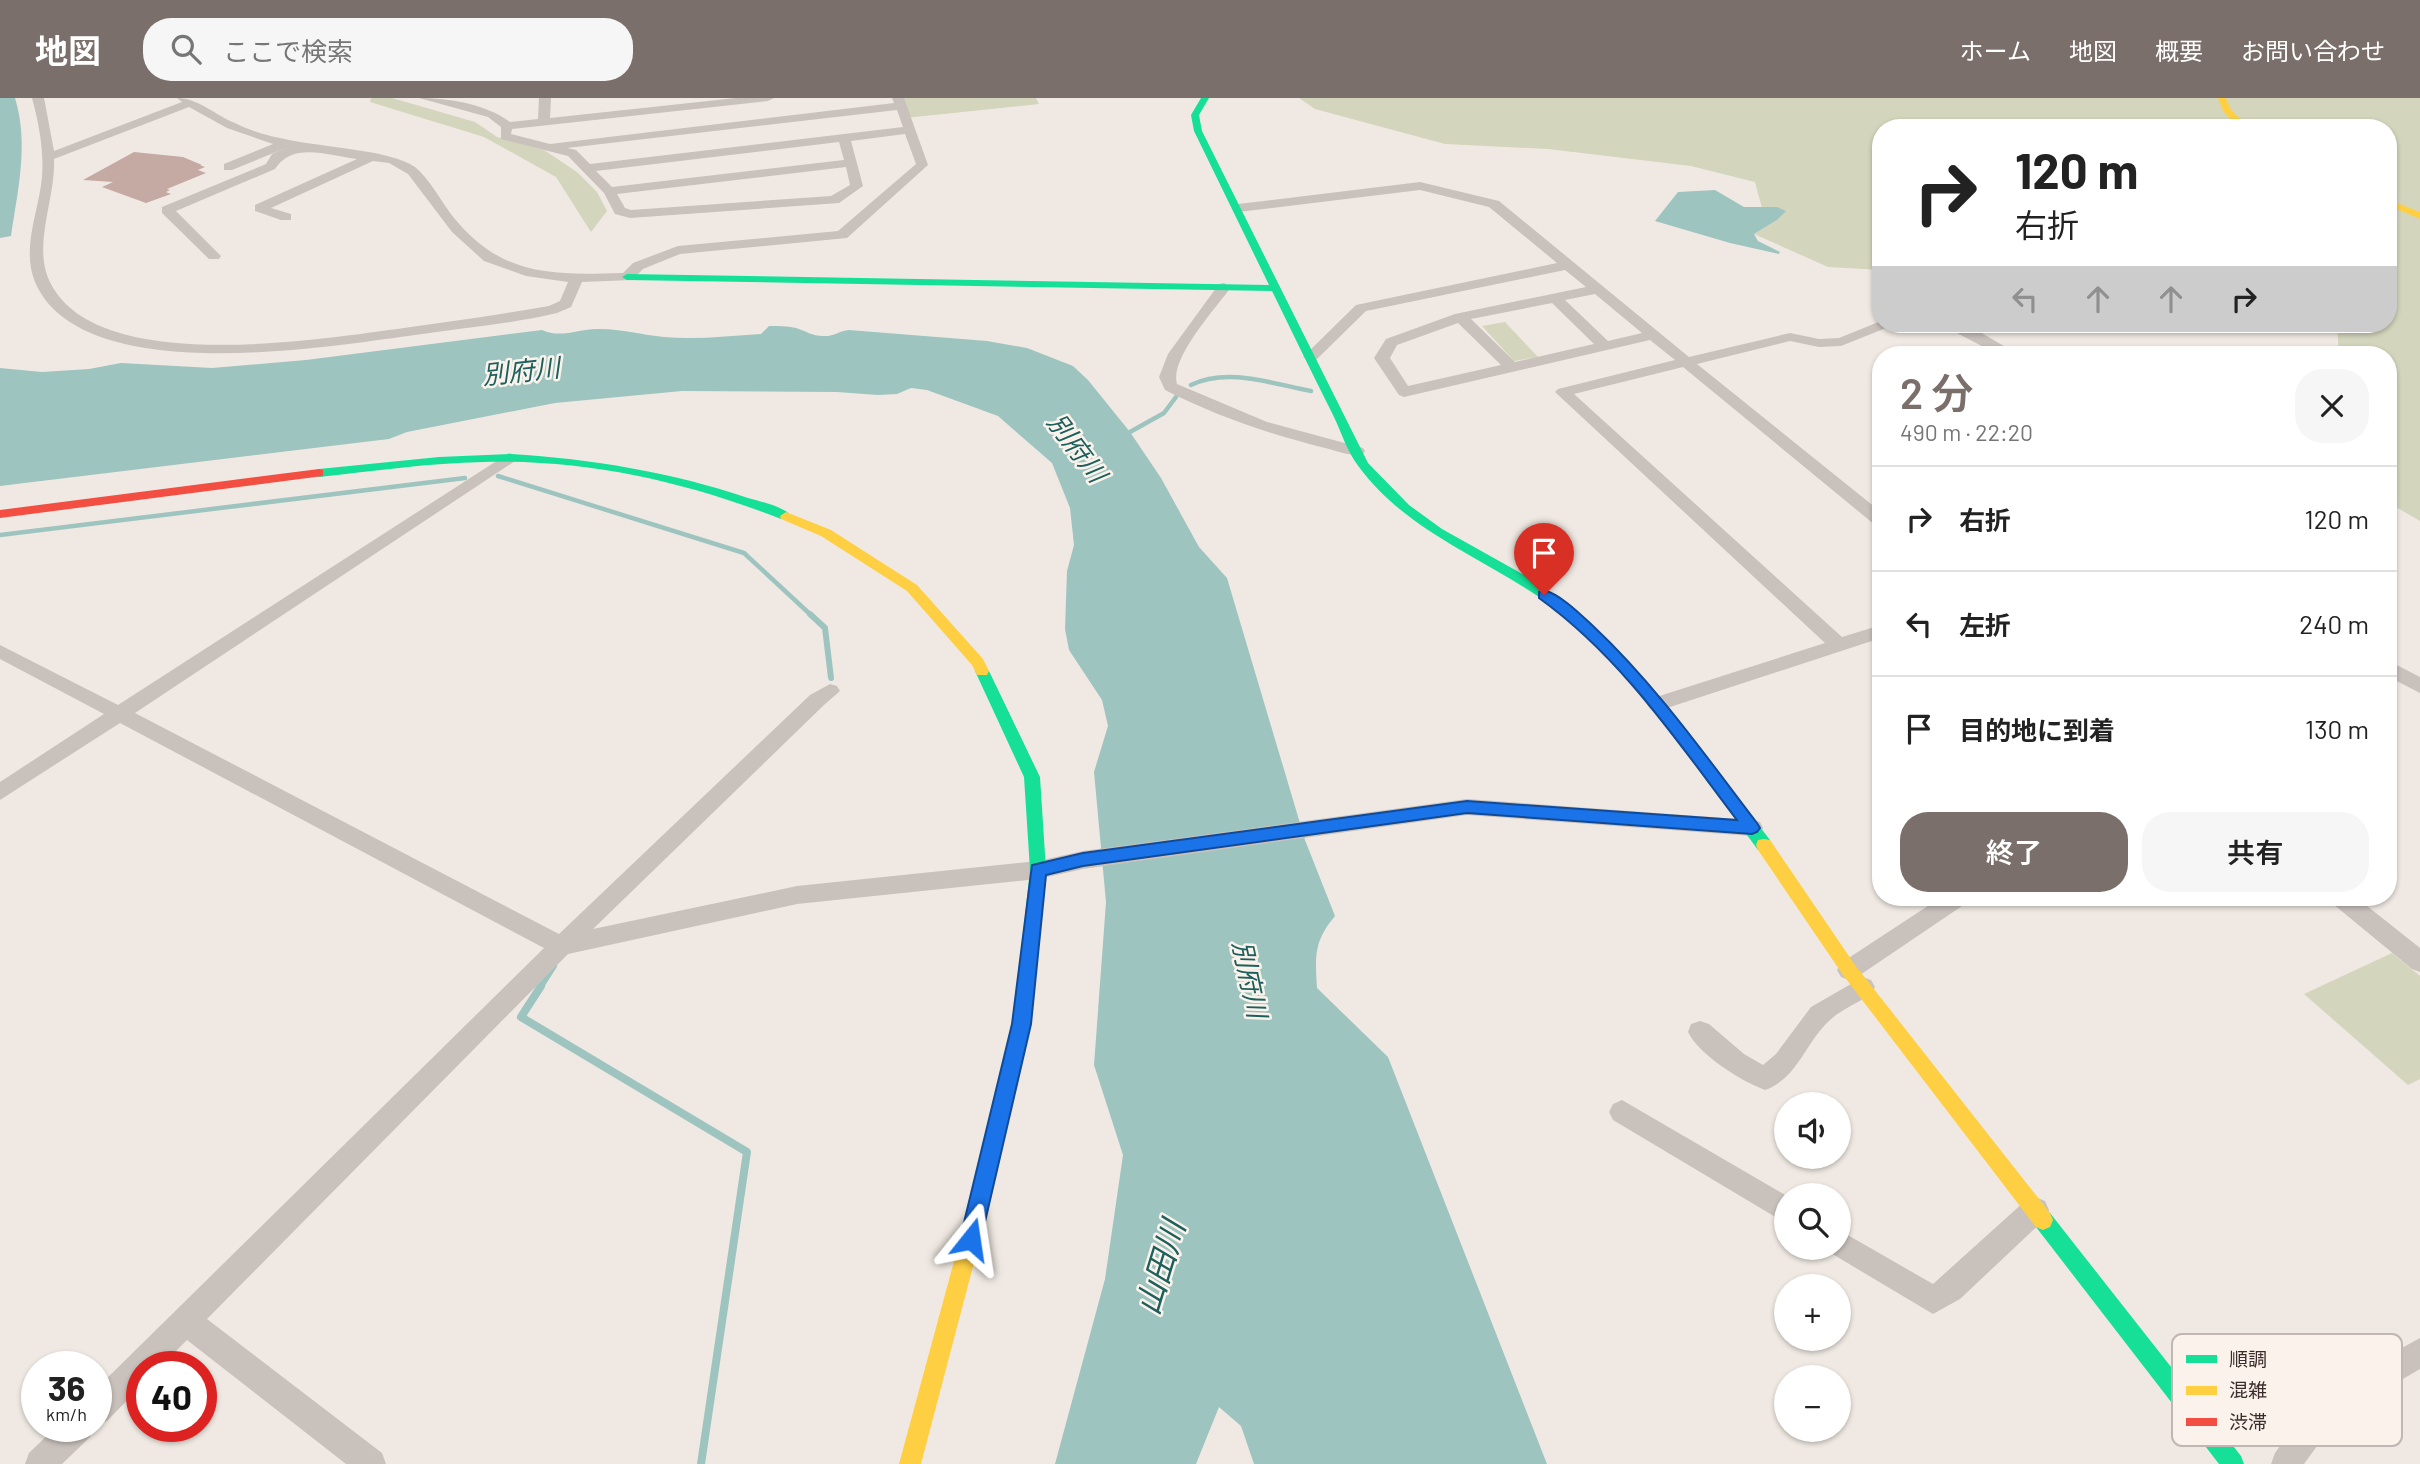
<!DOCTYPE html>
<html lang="ja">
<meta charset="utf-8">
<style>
body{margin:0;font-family:Barlow,"Noto Sans JP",sans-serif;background:#f6f6f6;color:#222;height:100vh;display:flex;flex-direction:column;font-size:26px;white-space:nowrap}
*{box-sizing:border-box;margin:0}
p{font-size:23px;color:#767676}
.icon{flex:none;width:38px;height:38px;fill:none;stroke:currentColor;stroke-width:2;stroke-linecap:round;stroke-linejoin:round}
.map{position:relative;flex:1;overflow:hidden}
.panel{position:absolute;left:1872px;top:248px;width:525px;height:560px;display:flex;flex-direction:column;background:#fff;border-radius:28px;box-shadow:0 2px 5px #0004}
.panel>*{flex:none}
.guide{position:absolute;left:1872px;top:21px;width:525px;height:214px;border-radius:28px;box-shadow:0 2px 5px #0004;background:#fff;color:#222;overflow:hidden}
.tools{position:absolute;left:1774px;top:994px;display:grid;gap:14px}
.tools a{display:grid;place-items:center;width:77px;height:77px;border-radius:50%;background:#fff;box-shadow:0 2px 5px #0004;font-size:35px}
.speed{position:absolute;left:21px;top:1253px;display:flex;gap:14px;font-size:35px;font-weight:700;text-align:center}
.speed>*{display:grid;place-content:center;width:91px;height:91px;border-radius:50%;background:#fff;box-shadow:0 2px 5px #0004;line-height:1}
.speed small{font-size:18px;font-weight:400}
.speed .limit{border:10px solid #d22;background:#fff;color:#111}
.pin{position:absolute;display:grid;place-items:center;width:60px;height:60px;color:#fff;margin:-72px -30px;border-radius:50% 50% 50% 0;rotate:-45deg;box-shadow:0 0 7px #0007}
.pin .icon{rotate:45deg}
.me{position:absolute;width:77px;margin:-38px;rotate:15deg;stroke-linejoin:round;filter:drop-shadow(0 0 5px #0008)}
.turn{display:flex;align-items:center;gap:24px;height:147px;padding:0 28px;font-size:32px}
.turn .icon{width:91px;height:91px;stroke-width:2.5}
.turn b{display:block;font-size:49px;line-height:60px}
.lanes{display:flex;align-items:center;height:66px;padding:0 28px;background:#0003;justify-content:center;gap:35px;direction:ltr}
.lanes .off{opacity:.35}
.round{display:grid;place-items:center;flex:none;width:74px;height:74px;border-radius:28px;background:#f6f6f6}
.headline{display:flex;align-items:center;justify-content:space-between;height:119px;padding:0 28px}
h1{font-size:42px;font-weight:600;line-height:52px;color:#7a6f6a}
.cta{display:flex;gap:14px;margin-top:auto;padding:14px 28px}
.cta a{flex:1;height:80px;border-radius:28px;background:#7a6f6a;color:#fff;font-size:28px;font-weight:600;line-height:80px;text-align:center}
.cta a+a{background:#f6f6f6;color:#222}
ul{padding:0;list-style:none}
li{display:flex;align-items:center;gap:21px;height:105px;padding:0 28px;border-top:2px solid #e0e0e0}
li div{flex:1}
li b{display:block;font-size:26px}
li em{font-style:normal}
header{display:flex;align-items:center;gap:42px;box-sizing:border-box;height:98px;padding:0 35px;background:#7a6f6a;color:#fff}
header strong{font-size:33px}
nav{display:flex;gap:38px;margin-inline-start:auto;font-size:24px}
.search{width:490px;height:63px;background:#f6f6f6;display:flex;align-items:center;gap:18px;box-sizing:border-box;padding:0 24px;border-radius:28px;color:#767676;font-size:26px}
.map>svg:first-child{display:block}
.green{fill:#d3d5bc}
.water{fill:#9ec4bf}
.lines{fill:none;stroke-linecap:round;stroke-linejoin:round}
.stream-far2{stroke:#9ec4bf;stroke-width:4.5}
.stream-far1{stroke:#9ec4bf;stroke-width:6}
.stream{stroke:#9ec4bf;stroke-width:8}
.building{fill:#c5aaa4}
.street{fill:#c9c1bc;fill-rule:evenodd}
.fast{fill:#16e098;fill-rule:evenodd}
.slow{fill:#ffcf43;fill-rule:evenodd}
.jam{fill:#f24e42;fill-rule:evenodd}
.route{fill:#1a73e8;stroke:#114b97;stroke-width:2}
.labels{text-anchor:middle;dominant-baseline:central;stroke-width:5;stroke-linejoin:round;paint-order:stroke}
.water-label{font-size:26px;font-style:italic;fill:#1b605d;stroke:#fbf2ec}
.near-water-label{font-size:32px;font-style:italic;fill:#1b605d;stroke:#fbf2ec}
.key{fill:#fbf2ec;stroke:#c1b7b2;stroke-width:2}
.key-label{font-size:19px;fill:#3b2d29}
</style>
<header>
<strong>地図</strong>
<div class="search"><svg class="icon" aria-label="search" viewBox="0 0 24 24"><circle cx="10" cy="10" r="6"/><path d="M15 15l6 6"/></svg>ここで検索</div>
<nav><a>ホーム</a><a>地図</a><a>概要</a><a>お問い合わせ</a></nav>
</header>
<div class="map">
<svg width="2420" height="1366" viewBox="0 0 2420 1366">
<rect width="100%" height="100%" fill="#f0e9e3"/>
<g class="green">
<polygon points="371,0 392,0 475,24 497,39 544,52 577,74 597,94 607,113 591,134 556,79 484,39 370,4"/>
<polygon points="898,0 1036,0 1039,6 905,20"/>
<polygon points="1299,0 2420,0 2420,423 2389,405 2389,257 2339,257 2337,226 2389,226 2389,30 1881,30 1881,172 1828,169 1754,136 1777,122 1777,109 1762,110 1755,84 1691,68 1548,51 1445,46 1315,11"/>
<polygon points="1505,224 1538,259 1514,263 1482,228"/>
<polygon points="2392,855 2420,878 2420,981 2408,987 2304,896"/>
</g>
<g class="water">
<path d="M 0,0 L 15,0 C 29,45 18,92 11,138 L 0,140 Z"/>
<polygon points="1715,92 1744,109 1777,109 1786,113 1777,122 1754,136 1758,143 1780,154 1779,156 1730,145 1655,123 1678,94"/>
<path d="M 769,228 C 778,228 787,228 796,230 C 806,233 812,238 823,238 C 833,239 839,233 849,232 L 987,243 L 1027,250 L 1073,268 L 1088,282 L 1130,334 L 1161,380 L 1199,449 L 1227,480 L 1305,742 L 1335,818 C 1314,843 1315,858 1317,890 L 1388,959 L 1547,1366 L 1254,1366 L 1241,1328 L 1219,1309 L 1196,1366 L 1055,1366 L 1105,1181 L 1123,1057 L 1094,967 L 1106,804 L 1094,674 L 1108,628 L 1102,602 L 1069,552 L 1065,531 L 1067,473 L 1074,447 L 1070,410 L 1052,365 L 998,318 L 927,292 L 911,290 L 897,296 L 878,297 L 837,294 L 682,293 L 555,305 L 407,334 L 389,341 L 0,388 L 0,270 L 42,274 L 89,271 L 121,265 L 212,270 L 306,262 L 542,232 C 562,241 579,230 600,231 C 621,231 643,237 664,239 C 696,242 729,238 761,236 Z"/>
</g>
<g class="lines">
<g class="stream-far2">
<path d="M 1191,287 C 1228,269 1273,286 1311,293"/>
<polyline points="1130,334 1164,315 1176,299"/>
<polyline points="498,378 744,455 812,518"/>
<polyline points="0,437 465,380"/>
</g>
<g class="stream-far1">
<polyline points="810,516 825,530 831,580"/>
<polyline points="540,890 554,868"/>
</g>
<polyline class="stream" points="541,888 521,919 747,1054 701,1366"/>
</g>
<polygon class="building" points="134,54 183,59 202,67 200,67 205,69 198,72 206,75 167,91 170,92 166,94 171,96 146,105 102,89 113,84 83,82"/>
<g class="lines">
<g class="street">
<path d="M 32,0 L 44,0 L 54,53 L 182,4 L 177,0 C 198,0 215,17 235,25 C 249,32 265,37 280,40 C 314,49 390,51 415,69 C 430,81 442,105 454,120 C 503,179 552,177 623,175 L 633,165 L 678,148 L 838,133 L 916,66 L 905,36 L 851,43 L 863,88 L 839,105 L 630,120 L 615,116 L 604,95 L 568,58 L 501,41 L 501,29 L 488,19 L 419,0 C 449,0 486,6 510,24 L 538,21 L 539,0 L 551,0 L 550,20 L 736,0 L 774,0 L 768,3 L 512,31 L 511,36 L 550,46 L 894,5 L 892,0 L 904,0 L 928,67 L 847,140 L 680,156 L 643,171 L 632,182 L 582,184 L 571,209 L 557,215 C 511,226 462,230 415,237 C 325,249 81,291 35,184 C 21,150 39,113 42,79 C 44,52 39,26 32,0 ZM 189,9 L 227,30 L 273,46 L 224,66 L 224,72 L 232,72 L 288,49 L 272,56 L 266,66 L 162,109 L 162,115 L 209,161 L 219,161 L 221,158 L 176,113 L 275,71 C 293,43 329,58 357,61 L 255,107 L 255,113 L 281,122 L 291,122 L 291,116 L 271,110 L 373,63 L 389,65 L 408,76 L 452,134 L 484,163 L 526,178 L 568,184 L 560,203 L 549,208 C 498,217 447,224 397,231 C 314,242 98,277 51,186 C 31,149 56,101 54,61 ZM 897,12 L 903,29 L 590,66 L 576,52 L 567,50 ZM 839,44 L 844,62 L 612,89 L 596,73 ZM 846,69 L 850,87 L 831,98 L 631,112 L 625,110 L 617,96 Z"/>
<path d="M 1420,84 L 1499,103 L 1689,259 L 1790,235 L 1819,241 L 1839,240 L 1881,223 L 1881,226 L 1957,226 L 1980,234 L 2014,254 L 2016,257 L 1999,257 L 1953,233 L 1902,231 L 1891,228 L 1841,248 L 1819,249 L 1790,243 L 1697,266 L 1881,414 L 1881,428 L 1875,427 L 1683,269 L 1574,296 L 1842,539 L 1881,527 L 1881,540 L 1664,611 L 1650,611 L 1647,606 L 1650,601 L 1825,545 L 1555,294 L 1558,291 L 1675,262 L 1650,242 L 1404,299 L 1399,297 L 1374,260 L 1386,241 L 1455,216 L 1586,189 L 1565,172 L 1366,213 L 1316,262 L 1311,264 L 1303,259 L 1306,256 L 1356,207 L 1557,165 L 1489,109 L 1420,92 L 1238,114 L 1232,110 L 1238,106 ZM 1595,196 L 1642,235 L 1608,243 L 1565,202 ZM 1552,205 L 1594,246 L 1515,264 L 1471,221 ZM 1458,225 L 1501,267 L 1408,288 L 1390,260 L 1397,247 Z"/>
<path d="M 1224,185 L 1231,189 C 1216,210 1169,261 1177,286 L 1267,324 L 1363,350 L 1365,353 L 1363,356 C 1351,359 1337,353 1325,350 C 1269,336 1216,318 1165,292 L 1159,279 L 1168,256 L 1219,186 Z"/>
<polygon points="509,355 515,357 517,360 515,363 135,615 559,836 810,597 830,586 837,588 840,593 824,607 593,831 797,788 1038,763 1083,753 1467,701 1752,722 1760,724 1763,730 1760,736 1752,738 1467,717 1083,771 1038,781 797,806 568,856 207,1221 382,1355 386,1366 346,1366 187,1242 160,1269 142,1269 142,1287 107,1323 96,1327 96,1291 544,850 120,625 0,702 0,684 104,616 0,561 0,547 118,607"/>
<polygon points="2389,563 2420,579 2420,595 2389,579"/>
<polygon points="1940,800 1968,800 1965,806 1857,879 1849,882 1841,879 1837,872 1841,865"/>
<polygon points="2330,800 2357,800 2420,850 2420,874 2412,871 2333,806"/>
<path d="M 1863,879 L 1871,882 L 1875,889 L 1871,896 C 1858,905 1840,912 1829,923 C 1805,945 1798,980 1765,992 C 1741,983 1699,957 1688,934 L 1691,926 L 1700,923 L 1709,926 L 1744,956 L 1763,967 L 1776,956 L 1811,909 Z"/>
<polygon points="1622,1002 1787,1098 1787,1126 1613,1022 1609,1014 1613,1006"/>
<polygon points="2035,1099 2045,1103 2049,1112 2045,1121 1960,1201 1933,1216 1829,1154 1827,1150 1839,1150 1839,1132 1933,1186 2025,1103"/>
<polygon points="2420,1240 2420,1271 2338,1319 2304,1366 2271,1366 2275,1355 2316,1297"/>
<polygon points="57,1328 94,1328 90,1339 62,1366 25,1366 29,1355"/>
</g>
<g class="fast">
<path d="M 1201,0 L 1209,0 L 1199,17 L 1202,33 L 1368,365 L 1409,407 L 1442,431 L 1533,482 L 1580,516 L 1620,554 L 1662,602 L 1770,742 L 1772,747 L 1770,752 L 1758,752 C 1700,674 1645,587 1571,523 C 1503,465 1413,442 1359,369 C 1347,354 1341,333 1333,317 C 1312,275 1292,234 1272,193 L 627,182 L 622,179 L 627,176 L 1269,187 L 1194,33 L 1191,17 Z"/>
<path d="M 511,356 C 592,361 671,374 748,400 C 762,404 782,408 792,418 L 791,421 L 781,421 C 687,384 586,361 484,364 C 429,365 374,373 319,379 L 313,375 L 319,371 L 439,359 Z"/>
<polygon points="982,568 989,573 1040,679 1046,772 1031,926 986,1119 983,1126 976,1129 969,1126 966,1119 1013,926 1030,772 1024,679 975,573"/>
<polygon points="2043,1112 2050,1115 2241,1358 2244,1366 2219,1366 2036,1129 2033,1122 2036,1115"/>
</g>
<g class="slow">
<polygon points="2218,0 2226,0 2230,10 2248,30 2239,30 2223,13"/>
<polygon points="2389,102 2420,114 2420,121 2389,108"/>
<polygon points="786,414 831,432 917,487 983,561 989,573 987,577 977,577 972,567 907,493 821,438 781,421 780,418"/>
<polygon points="1764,741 1770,742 1855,867 2050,1115 2053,1122 2050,1129 2043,1132 2036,1129 1843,877 1758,752 1756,747 1758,742"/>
<polygon points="976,1109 983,1112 986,1119 921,1366 899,1366 966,1119 969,1112"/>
</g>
<polygon class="jam" points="319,371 323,372 323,378 0,420 0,412"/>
</g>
<path class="route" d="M 1544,492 C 1561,497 1579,515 1592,527 C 1655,586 1705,657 1757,725 L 1760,730 L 1757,734 L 1752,736 L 1467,715 L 1083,768 L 1046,777 L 1031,926 L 981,1141 L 978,1149 L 971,1151 L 963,1149 L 960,1141 L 1012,926 L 1032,767 L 1083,755 L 1467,703 L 1737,722 C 1677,643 1621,559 1539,500 L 1539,494 Z"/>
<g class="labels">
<g class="water-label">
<text transform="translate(521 272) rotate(-6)">別府川</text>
<text transform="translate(1078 349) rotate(53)">別府川</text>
<text transform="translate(1251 881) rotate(78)">別府川</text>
</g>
<g class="near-water-label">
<text transform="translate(1159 1169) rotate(-73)">山田川</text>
</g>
</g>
<rect x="2172" y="1236" width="230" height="112" rx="10" class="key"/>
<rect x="2186" y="1257" width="31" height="8" fill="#16e098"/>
<rect x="2186" y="1288" width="31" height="9" fill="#ffcf43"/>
<rect x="2186" y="1320" width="31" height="8" fill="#f24e42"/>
<g class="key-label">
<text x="2229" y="1268">順調</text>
<text x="2229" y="1299">混雑</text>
<text x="2229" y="1331">渋滞</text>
</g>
</svg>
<div class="tools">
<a><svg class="icon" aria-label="sound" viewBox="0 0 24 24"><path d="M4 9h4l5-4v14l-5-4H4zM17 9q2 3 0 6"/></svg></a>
<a><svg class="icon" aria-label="search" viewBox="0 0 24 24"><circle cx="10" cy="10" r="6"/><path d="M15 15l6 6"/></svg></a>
<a>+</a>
<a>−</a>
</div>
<div class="speed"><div>36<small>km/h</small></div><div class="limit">40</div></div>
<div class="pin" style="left:1544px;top:497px;background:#d93025"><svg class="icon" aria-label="arrive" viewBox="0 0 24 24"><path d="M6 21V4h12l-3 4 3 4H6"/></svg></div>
<svg class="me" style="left:971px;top:1141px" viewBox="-20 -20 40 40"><path d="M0-17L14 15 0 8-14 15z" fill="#1a73e8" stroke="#fff" stroke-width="4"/></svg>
<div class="guide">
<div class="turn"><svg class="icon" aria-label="right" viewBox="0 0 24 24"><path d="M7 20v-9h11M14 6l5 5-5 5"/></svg><div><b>120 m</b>右折</div></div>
<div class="lanes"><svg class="icon off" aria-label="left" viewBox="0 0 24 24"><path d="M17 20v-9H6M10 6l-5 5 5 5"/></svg><svg class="icon off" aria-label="ahead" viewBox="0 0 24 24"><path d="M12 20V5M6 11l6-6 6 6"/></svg><svg class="icon off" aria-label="ahead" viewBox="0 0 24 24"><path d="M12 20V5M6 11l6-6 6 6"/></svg><svg class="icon" aria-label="right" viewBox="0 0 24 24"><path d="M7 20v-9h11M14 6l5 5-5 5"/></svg></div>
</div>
<section class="panel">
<div class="headline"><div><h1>2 分</h1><p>490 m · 22:20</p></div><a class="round"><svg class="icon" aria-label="close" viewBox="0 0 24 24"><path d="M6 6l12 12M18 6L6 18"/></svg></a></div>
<ul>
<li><svg class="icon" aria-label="right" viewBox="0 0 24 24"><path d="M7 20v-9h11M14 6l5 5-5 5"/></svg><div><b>右折</b></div><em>120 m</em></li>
<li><svg class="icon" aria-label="left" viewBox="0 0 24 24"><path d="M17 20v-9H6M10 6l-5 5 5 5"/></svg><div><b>左折</b></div><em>240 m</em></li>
<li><svg class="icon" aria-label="arrive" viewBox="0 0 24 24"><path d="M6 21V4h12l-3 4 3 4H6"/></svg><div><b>目的地に到着</b></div><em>130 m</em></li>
</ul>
<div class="cta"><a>終了</a><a>共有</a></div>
</section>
</div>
